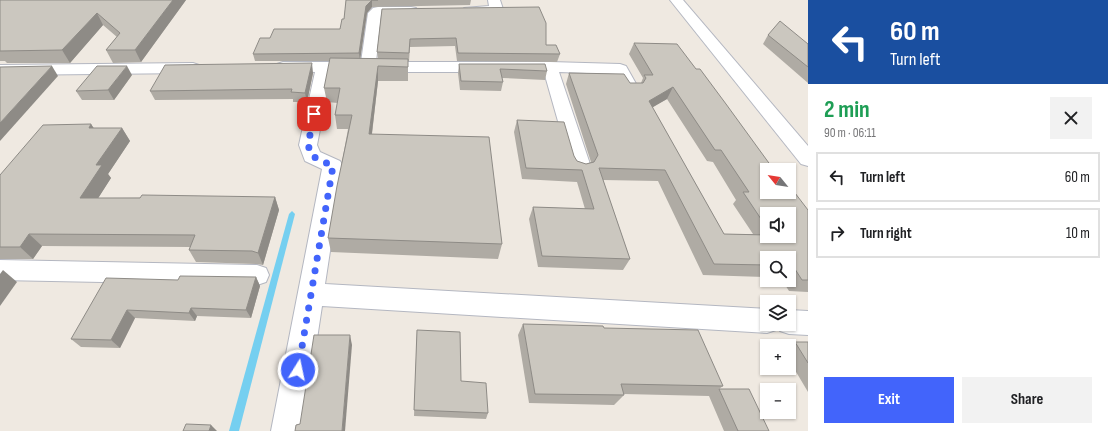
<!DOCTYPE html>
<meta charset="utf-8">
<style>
body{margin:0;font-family:"Sofia Sans Condensed",sans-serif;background:#f2f2f2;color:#202124;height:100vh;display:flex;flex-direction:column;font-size:15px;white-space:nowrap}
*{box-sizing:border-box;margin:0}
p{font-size:13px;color:#757577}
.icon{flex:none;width:22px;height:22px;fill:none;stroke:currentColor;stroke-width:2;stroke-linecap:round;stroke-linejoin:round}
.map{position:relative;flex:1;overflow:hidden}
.panel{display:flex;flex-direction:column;background:#fff;width:300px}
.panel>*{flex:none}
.guide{background:#1a4fa0;color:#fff;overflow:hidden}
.needle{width:26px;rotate:300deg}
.fabs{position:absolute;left:760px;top:163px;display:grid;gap:8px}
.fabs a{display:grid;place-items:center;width:36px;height:36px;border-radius:0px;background:#fff;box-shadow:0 1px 3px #0004;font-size:20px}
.pin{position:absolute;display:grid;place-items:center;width:34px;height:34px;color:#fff;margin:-17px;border-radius:8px;box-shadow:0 2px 6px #0006}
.me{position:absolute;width:44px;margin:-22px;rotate:10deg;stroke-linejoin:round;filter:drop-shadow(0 0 3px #0008)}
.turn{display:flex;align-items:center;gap:14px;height:84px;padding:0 16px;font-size:18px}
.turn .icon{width:52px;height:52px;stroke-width:2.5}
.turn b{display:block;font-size:28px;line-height:34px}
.round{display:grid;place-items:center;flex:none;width:42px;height:42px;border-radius:0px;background:#f2f2f2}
.summary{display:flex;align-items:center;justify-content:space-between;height:68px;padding:0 16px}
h1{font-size:24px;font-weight:700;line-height:30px;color:#1e9e55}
.cta{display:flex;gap:8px;margin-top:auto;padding:8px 16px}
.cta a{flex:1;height:46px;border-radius:0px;background:#4264fb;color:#fff;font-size:16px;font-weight:700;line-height:46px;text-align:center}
.cta a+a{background:#f2f2f2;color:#202124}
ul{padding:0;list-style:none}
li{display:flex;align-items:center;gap:12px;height:50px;margin:0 8px 6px;padding:0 8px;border:2px solid #e0e0e0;border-radius:0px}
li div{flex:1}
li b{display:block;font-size:15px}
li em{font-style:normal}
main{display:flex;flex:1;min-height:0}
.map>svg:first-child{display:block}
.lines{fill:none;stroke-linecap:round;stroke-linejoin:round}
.stream{fill:#75cff0;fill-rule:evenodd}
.minor-casing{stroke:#b4b7c1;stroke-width:2}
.minor{fill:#fff;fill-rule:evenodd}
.wall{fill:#afaba4;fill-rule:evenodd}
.shaded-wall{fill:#8e8b86}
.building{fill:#cbc7bf;stroke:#8e8b86;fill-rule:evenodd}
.route{stroke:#4264fb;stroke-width:7;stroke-dasharray:0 12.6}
</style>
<main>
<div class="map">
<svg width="808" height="431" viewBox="0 0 808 431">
<rect width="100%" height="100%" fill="#efe9e1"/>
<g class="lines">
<polygon class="stream" points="292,211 295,214 239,431 229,431 289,214"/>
<g class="minor-casing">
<g id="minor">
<path d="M 488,0 L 500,0 L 503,9 C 497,17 473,16 464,14 L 462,11 L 464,8 L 489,6 Z"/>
<polygon points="670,0 683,0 808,146 808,166 801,164"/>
<polygon points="378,7 411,7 416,8 418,11 416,14 411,15 381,15 376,62 550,62 620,64 626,66 639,89 637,93 631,94 625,93 615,74 559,72 591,167 588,172 581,174 574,172 571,167 544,72 331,72 317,145 320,152 340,161 343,166 325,284 767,309 767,324 789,324 789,310 808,311 808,335 789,334 780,331 778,327 776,330 767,333 322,306 303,431 271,431 322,169 305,161 299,145 315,72 277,70 275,67 277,64 283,62 361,62 368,13 373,8"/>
<polygon points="193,63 199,65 201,68 199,71 193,73 0,75 0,65"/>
<polygon points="0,260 257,265 266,268 269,275 266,282 257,285 0,280"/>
</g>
</g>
<use href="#minor" class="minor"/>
</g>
<g class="wall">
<polygon points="0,0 186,0 141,62 113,63 106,50 117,37 103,25 70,63 7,63 5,61 0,61"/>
<polygon points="346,0 471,0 470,5 372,7 367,13 360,58 378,58 377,52 382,9 546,45 560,54 557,62 457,61 455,46 410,47 409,61 408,61 408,81 378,81 372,134 502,244 498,259 331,252 328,238 348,129 337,129 335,115 338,103 327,102 324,88 330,61 255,61 253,54 270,38 340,29 344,19"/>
<polygon points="768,35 808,44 808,83 763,44"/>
<path d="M 634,43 L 808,210 L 808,292 L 789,291 L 782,280 L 789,280 L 789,258 L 767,258 L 767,277 L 703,275 L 658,181 L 603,180 L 630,259 L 623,270 L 538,267 L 529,219 L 533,207 L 585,209 L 577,182 L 522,179 L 514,132 L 517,120 L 574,156 L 577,161 L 586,164 L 591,162 L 566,84 L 569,73 L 630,83 L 641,83 L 643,78 L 629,54 ZM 667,99 L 707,161 L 713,162 L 736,200 L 733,204 L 753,234 L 724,234 L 652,107 ZM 767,214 L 789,236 L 767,236 Z"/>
<polygon points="459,64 547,71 545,80 502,78 503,82 501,91 460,90 458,73"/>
<polygon points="313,73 307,102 293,102 293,99 155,100 150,91"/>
<polygon points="132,75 114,100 82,100 76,91"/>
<polygon points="91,124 93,128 122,128 130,141 108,174 111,178 98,198 275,197 279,210 263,265 257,264 196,262 189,250 190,247 42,246 33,259 0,259 0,175"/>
<polygon points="256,277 260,286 251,318 197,316 195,321 135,318 120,348 81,347 71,339 178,280"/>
<polygon points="523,324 604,328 723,386 719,389 769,431 724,431 709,396 624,394 624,395 614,405 529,403 518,335"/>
<polygon points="417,330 488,413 486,419 414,416"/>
<polygon points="795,342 808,342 808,392 789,360 789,346 788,346"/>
</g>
<g class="shaded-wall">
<polygon points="173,0 186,0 141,62 135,50"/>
<polygon points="372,0 372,7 367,13 360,61 359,53 366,6"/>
<polygon points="97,13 103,25 70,63 62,50"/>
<polygon points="312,63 313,73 307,102 305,93"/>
<polygon points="52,66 58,76 0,141 0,123"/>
<polygon points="127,66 132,75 114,100 108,90"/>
<polygon points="378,66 378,81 370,149 369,134"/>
<polygon points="673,87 667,99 643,113 649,101"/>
<polygon points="91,124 100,137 89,128"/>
<polygon points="122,128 130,141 108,174 111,178 90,211 80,198 96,165"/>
<polygon points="275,197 279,210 263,265 258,253"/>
<polygon points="29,234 42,246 33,259 20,247"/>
<polygon points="3,270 17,282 0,306 0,274"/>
<polygon points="256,277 260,286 251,318 246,310"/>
<polygon points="191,308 197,316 195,321 189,313"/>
<polygon points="127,310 135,318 120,348 111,340"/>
<polygon points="350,335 352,345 345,431 342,431"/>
<polygon points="211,425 217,431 209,431"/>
</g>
<g class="building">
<polygon points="0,0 173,0 135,50 106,50 120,33 97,13 62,50 0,51"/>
<polygon points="346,0 378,0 372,0 366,6 359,53 253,54 260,38 270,38 274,29 340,29 342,19 344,19"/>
<polygon points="539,7 546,23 546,45 556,45 560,54 458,53 456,38 410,39 409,53 377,52 382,9"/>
<polygon points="780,21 808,44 808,67 768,35"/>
<path d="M 634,43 L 677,44 L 696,69 L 700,69 L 726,104 L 774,170 L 767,170 L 767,192 L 789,192 L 789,191 L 791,193 L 795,193 L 808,210 L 808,280 L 802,280 L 793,266 L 789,266 L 789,258 L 767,258 L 767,265 L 714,264 L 665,170 L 599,168 L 630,259 L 542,256 L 533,207 L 594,209 L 582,170 L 526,168 L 517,120 L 564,122 L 574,156 L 577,161 L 586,164 L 594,162 L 598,155 L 569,73 L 624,74 L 630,83 L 643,83 L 646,78 L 644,75 L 653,75 ZM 673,87 L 715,150 L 721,150 L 749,192 L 743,192 L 767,228 L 767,214 L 789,214 L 789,236 L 767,236 L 767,235 L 724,234 L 649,101 Z"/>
<polygon points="330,58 408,59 408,67 378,66 369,134 489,137 502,244 328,238 337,186 352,115 335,115 340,88 324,88"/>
<polygon points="312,63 305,93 291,92 292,89 150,91 165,65"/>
<polygon points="459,64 545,64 547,71 500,69 503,82 461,81"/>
<polygon points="52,66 0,123 0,67"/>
<polygon points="97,66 127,66 108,90 76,91"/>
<polygon points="91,124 89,128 122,128 96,165 102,165 80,198 140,198 142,195 275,197 258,253 252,251 189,250 195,235 29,234 20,247 0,247 0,175 43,125"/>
<polygon points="180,276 256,277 246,310 191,308 189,313 127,310 111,340 71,339 106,278 178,280"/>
<polygon points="523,324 603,326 604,328 698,330 723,386 621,384 624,395 535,394"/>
<polygon points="417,330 460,332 461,381 486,383 488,413 414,410"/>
<polygon points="314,335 350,335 342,431 295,431 296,425 300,424"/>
<polygon points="795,342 808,342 808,363"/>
<polygon points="719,389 749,389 769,431 738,431"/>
<polygon points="186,424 211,425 209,431 183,431"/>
</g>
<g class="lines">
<polyline class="route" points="298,370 333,166 312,156 308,145 314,114"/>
</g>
</svg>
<div class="fabs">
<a><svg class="needle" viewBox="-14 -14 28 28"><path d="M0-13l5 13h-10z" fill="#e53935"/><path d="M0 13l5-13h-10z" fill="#757577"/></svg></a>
<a><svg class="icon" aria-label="sound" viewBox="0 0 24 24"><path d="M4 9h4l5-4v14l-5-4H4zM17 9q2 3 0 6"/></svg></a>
<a><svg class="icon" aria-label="search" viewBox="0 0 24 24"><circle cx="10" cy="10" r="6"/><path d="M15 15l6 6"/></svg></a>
<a><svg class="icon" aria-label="layers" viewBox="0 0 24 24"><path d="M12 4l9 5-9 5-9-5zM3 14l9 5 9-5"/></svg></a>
<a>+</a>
<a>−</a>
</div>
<div class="pin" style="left:314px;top:114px;background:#d93025"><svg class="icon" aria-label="arrive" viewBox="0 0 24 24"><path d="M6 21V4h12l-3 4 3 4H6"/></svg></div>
<svg class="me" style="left:298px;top:370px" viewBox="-20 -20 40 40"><circle r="17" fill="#4264fb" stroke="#fff" stroke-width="3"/><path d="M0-11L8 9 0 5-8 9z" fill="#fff"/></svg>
</div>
<section class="panel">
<div class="guide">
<div class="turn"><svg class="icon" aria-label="left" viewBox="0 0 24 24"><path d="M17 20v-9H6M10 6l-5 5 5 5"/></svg><div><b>60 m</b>Turn left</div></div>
</div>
<div class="summary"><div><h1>2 min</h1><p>90 m · 06:11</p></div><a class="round"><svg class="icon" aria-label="close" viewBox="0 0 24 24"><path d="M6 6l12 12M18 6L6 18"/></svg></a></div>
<ul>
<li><svg class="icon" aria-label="left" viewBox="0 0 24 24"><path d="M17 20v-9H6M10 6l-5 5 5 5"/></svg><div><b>Turn left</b></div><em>60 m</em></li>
<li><svg class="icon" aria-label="right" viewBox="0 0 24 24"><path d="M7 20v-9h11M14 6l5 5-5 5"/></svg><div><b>Turn right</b></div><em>10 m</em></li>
</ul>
<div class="cta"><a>Exit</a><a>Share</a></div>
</section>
</main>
